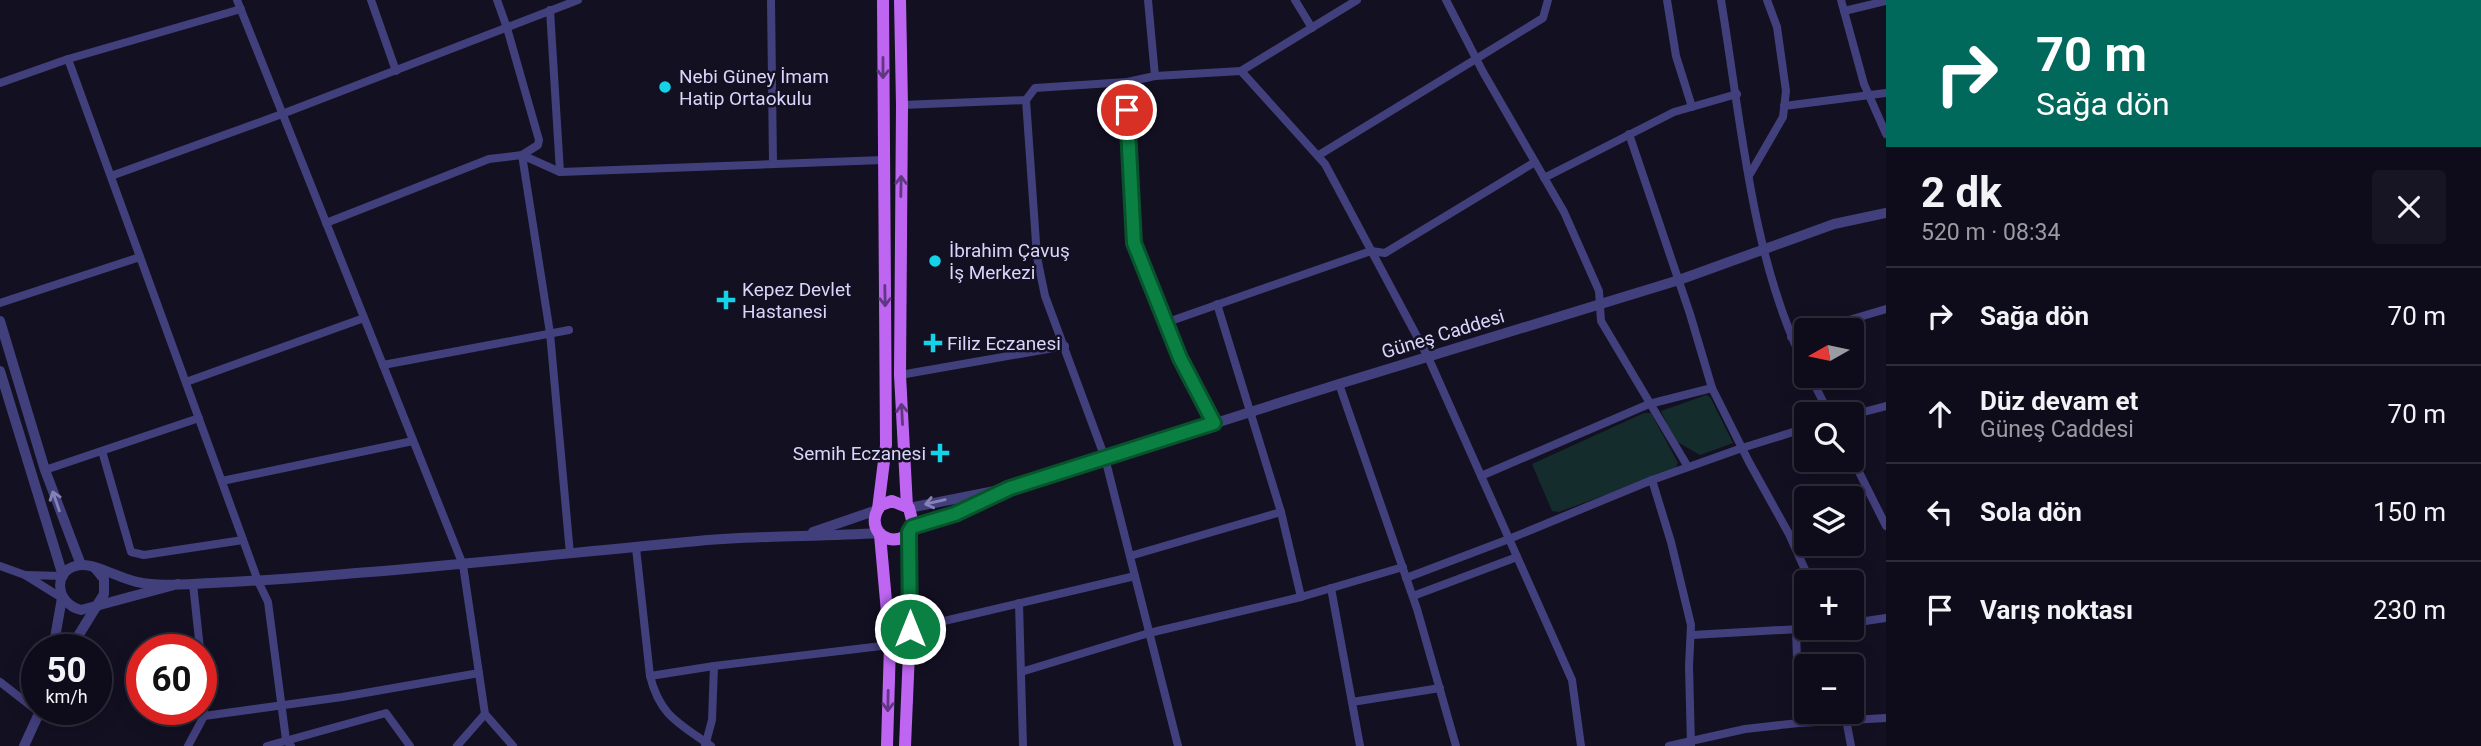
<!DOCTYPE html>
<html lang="tr">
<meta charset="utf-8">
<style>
body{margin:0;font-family:Roboto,sans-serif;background:#171523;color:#f1f3f6;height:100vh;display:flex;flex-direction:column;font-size:26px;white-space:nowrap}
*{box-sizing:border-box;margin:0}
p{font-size:23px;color:#9b9ba2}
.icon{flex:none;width:38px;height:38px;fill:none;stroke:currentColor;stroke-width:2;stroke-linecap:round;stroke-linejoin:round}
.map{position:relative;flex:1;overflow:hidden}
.sheet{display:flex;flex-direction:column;background:#0e0c1a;width:595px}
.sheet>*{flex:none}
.hud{background:#00695c;color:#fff;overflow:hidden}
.needle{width:46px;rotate:261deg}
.fabs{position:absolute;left:1794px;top:318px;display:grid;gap:14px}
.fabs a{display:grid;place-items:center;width:70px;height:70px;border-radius:7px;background:#0e0c1a;box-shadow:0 4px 18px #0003,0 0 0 2px #2e2c39;font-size:35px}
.speed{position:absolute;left:21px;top:634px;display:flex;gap:14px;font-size:35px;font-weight:700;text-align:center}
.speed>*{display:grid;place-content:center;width:91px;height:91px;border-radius:50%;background:#0e0c1a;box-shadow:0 4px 18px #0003,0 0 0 2px #2e2c39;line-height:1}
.speed small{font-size:18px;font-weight:400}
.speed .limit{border:10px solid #d22;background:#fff;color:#111}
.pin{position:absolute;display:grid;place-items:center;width:60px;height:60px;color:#fff;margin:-30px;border:4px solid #fff;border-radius:50%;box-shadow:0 2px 7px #0007}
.me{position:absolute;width:77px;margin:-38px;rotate:0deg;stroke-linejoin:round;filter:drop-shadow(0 0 5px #0008)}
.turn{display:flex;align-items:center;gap:24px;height:147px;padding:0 35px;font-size:32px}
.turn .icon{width:91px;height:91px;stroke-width:2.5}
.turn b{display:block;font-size:49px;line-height:60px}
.round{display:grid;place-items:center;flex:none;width:74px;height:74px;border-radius:7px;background:#171523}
.overview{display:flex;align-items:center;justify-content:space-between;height:119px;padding:0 35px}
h1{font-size:42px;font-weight:700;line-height:52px}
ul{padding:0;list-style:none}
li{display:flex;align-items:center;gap:21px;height:98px;padding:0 35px;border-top:2px solid #2e2c39}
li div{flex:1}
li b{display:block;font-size:26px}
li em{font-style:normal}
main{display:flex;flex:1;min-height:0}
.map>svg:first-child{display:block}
.green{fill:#142c2b}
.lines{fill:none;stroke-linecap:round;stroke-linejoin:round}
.minor{stroke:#423f7d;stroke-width:8}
.tertiary{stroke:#423f7d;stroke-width:10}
.primary{stroke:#be66f2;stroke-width:12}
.oneway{stroke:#603780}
.oneway2{stroke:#8682b6}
.route-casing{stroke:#07532c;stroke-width:18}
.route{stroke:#0b8043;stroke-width:12}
.poi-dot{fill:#14d2e8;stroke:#131022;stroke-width:2.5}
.labels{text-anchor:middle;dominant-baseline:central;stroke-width:5;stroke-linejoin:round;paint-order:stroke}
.poi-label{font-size:19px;fill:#dad5fb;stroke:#131022;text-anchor:start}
.street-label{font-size:19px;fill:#dad5fb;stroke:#131022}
</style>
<main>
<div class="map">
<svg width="1886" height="746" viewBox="0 0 1886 746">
<rect width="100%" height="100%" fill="#131022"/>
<g class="green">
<polygon points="1706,395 1710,397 1733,443 1700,455 1674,440 1661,411"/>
<polygon points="1644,413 1651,413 1678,463 1675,469 1559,512 1552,511 1532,464"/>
</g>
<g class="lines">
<g class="minor">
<polyline points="237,0 463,565 485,714 457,746"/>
<polyline points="371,0 396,71"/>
<polyline points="497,0 507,28 539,140 538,145 522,155 550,333 570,554"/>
<polyline points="771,0 773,163"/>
<polyline points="1148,0 1155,76"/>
<polyline points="1295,0 1312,28"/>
<polyline points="1357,0 1241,71 1325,164 1428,357 1572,680 1581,746"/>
<polyline points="1446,0 1483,72 1564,212 1599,291 1601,321 1688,467"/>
<polyline points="1667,0 1676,56 1692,107"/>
<path d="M 1721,0 C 1741,120 1751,258 1806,368"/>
<polyline points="1841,0 1864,84 1886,134"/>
<polyline points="550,10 560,172"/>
<polyline points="1844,11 1886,1"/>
<polyline points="68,59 258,581 268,602 286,740 291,746"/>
<polyline points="1127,82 1127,137 1134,243 1180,358 1214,423"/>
<polyline points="0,83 68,59 241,9"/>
<polyline points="1026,100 1037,257 1045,296 1105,458 1178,746"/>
<polyline points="902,105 1026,100 1035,88 1127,82 1155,76 1241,71"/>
<polyline points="1784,106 1886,93"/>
<polyline points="1629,134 1690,314 1712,388 1749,462 1789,534 1811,583"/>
<polyline points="1319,155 1543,18 1548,0"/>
<polyline points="1750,174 1783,117 1786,91 1777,27 1767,0"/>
<polyline points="111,176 282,114 578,0"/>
<polyline points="1544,178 1674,112 1737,94"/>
<polyline points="326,223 489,159 522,155 560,172 883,160"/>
<polyline points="0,303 140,257"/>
<polyline points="1217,304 1281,512 1301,597"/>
<polyline points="1165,323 1371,251 1385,253 1535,162"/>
<polyline points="1812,331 1886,309"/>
<polyline points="1791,337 1806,333"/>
<polyline points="383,365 569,330"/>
<polyline points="900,375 1065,346"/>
<polyline points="1810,376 1830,415"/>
<polyline points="186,382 364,318"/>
<polyline points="1339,384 1417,609 1456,746"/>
<polyline points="1852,415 1886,406"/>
<polyline points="102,451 131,552 144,555 243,540"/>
<polyline points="1852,458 1886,526"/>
<polyline points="45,470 199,418"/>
<polyline points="1481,476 1649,404 1712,388"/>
<polyline points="1652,480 1742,448 1806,428"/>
<polyline points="222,481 413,441"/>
<path d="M 636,548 L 650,676 C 660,716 679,723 711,746"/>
<polyline points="1130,556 1281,512"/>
<polyline points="0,566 25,575"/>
<polyline points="1406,578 1509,539 1652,480 1671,542 1691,625 1689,666 1691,746"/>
<polyline points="193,584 200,649"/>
<polyline points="1331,588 1360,746"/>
<polyline points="1413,596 1517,557"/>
<polyline points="62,598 25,575 63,576"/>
<polyline points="1019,603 1023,746"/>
<polyline points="1852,623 1886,618"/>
<polyline points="910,629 1135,576"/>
<polyline points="1796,630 1799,723"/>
<polyline points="1692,635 1817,628"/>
<polyline points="201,669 204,716"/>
<polyline points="1021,672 1149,633 1301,597 1403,567"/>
<polyline points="650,676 714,666 890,645"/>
<polyline points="0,682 40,713"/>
<polyline points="1352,702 1440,688"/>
<polyline points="485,714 513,746"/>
<polyline points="1846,719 1851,746"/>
<polyline points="188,746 204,716 342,697 479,673"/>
<polyline points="267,746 386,713 410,746"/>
<polyline points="705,746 712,720 714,666"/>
<polyline points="1669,746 1745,729 1799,723 1886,718"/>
</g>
<g class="tertiary">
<polyline points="0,321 45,470 81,565"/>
<polyline points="0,371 63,576"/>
<polyline points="909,508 1010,488 1339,384 1679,280 1834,224 1886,213"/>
<polyline points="912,527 955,514 996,495"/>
<polyline points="813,532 877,510"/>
<path d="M 178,584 L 81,610 C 53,603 53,566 82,565 C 96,564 121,579 137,582 C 161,587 187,584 211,583 C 265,581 317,576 370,572 C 480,563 589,551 698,541 C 759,535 819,537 879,533"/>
<polyline points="53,649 62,598"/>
<polyline points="70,649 104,594 104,579 95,568"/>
<polyline points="24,746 41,709"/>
</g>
<g class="primary">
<polyline points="900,0 902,105 900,375 907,507"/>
<path d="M 907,507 L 892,501 L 881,505 C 865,524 882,547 904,537 L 913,524 L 909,508"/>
<polyline points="878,509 886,445 883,0"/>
<polyline points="880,535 890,645 887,746"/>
<polyline points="905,746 910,629 909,532"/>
</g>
</g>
<defs><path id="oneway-shaft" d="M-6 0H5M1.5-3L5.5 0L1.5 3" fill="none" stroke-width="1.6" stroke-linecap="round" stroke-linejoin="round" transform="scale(1.75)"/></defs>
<g class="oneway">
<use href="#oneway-shaft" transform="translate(883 68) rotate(90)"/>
<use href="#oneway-shaft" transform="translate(901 186) rotate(-89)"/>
<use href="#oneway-shaft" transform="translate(885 296) rotate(89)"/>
<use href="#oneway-shaft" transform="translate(902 414) rotate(-93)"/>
<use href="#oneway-shaft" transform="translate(888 701) rotate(91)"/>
</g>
<g class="oneway2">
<use href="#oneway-shaft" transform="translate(56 501) rotate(-109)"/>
<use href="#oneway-shaft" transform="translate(935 502) rotate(167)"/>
</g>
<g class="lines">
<g class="route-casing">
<polyline id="route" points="910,629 909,532 912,527 955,514 1010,488 1214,423 1180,358 1134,243 1127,110"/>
</g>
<use href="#route" class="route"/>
</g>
<g class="poi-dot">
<circle cx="665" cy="87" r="7"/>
<circle cx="935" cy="261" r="7"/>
<path d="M722.5 289.5h7v7h7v7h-7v7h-7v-7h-7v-7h7z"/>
<path d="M929.5 332.5h7v7h7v7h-7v7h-7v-7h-7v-7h7z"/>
<path d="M936.5 442.5h7v7h7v7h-7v7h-7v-7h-7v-7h7z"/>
</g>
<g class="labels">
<g class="poi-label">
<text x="679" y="76">Nebi Güney İmam<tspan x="679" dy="22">Hatip Ortaokulu</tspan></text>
<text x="949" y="250">İbrahim Çavuş<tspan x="949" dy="22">İş Merkezi</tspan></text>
<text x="742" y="289">Kepez Devlet<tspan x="742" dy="22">Hastanesi</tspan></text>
<text x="947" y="343">Filiz Eczanesi</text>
<text x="926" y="453" text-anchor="end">Semih Eczanesi</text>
</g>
<g class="street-label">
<text transform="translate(1443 334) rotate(-17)">Güneş Caddesi</text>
</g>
</g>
</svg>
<div class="fabs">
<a><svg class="needle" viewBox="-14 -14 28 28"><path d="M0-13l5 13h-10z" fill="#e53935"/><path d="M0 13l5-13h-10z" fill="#9b9ba2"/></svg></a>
<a><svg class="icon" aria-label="search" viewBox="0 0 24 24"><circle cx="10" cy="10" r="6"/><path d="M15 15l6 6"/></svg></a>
<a><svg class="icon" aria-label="layers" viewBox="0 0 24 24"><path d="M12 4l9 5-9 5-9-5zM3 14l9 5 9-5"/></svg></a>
<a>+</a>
<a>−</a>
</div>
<div class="speed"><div>50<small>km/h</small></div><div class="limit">60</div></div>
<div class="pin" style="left:1127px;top:110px;background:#d93025"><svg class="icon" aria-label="arrive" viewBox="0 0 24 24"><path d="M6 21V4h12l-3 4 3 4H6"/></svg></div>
<svg class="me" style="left:910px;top:629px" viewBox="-20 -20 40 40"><circle r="17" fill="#0b8043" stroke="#fff" stroke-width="3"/><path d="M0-11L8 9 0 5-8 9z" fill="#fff"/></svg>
</div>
<section class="sheet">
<div class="hud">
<div class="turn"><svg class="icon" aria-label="right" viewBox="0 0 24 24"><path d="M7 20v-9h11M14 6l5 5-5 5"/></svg><div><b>70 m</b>Sağa dön</div></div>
</div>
<div class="overview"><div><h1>2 dk</h1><p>520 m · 08:34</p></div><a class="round"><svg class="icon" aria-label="close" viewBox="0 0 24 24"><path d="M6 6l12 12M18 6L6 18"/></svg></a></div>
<ul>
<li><svg class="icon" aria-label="right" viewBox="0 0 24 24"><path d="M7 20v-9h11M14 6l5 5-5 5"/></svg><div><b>Sağa dön</b></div><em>70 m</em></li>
<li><svg class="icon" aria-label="ahead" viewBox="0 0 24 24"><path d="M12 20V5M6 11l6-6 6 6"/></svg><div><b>Düz devam et</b><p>Güneş Caddesi</p></div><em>70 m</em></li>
<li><svg class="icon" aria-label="left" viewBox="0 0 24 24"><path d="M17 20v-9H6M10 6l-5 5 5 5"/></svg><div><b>Sola dön</b></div><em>150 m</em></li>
<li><svg class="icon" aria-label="arrive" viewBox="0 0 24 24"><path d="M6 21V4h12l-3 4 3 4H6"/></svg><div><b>Varış noktası</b></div><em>230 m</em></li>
</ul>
</section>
</main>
